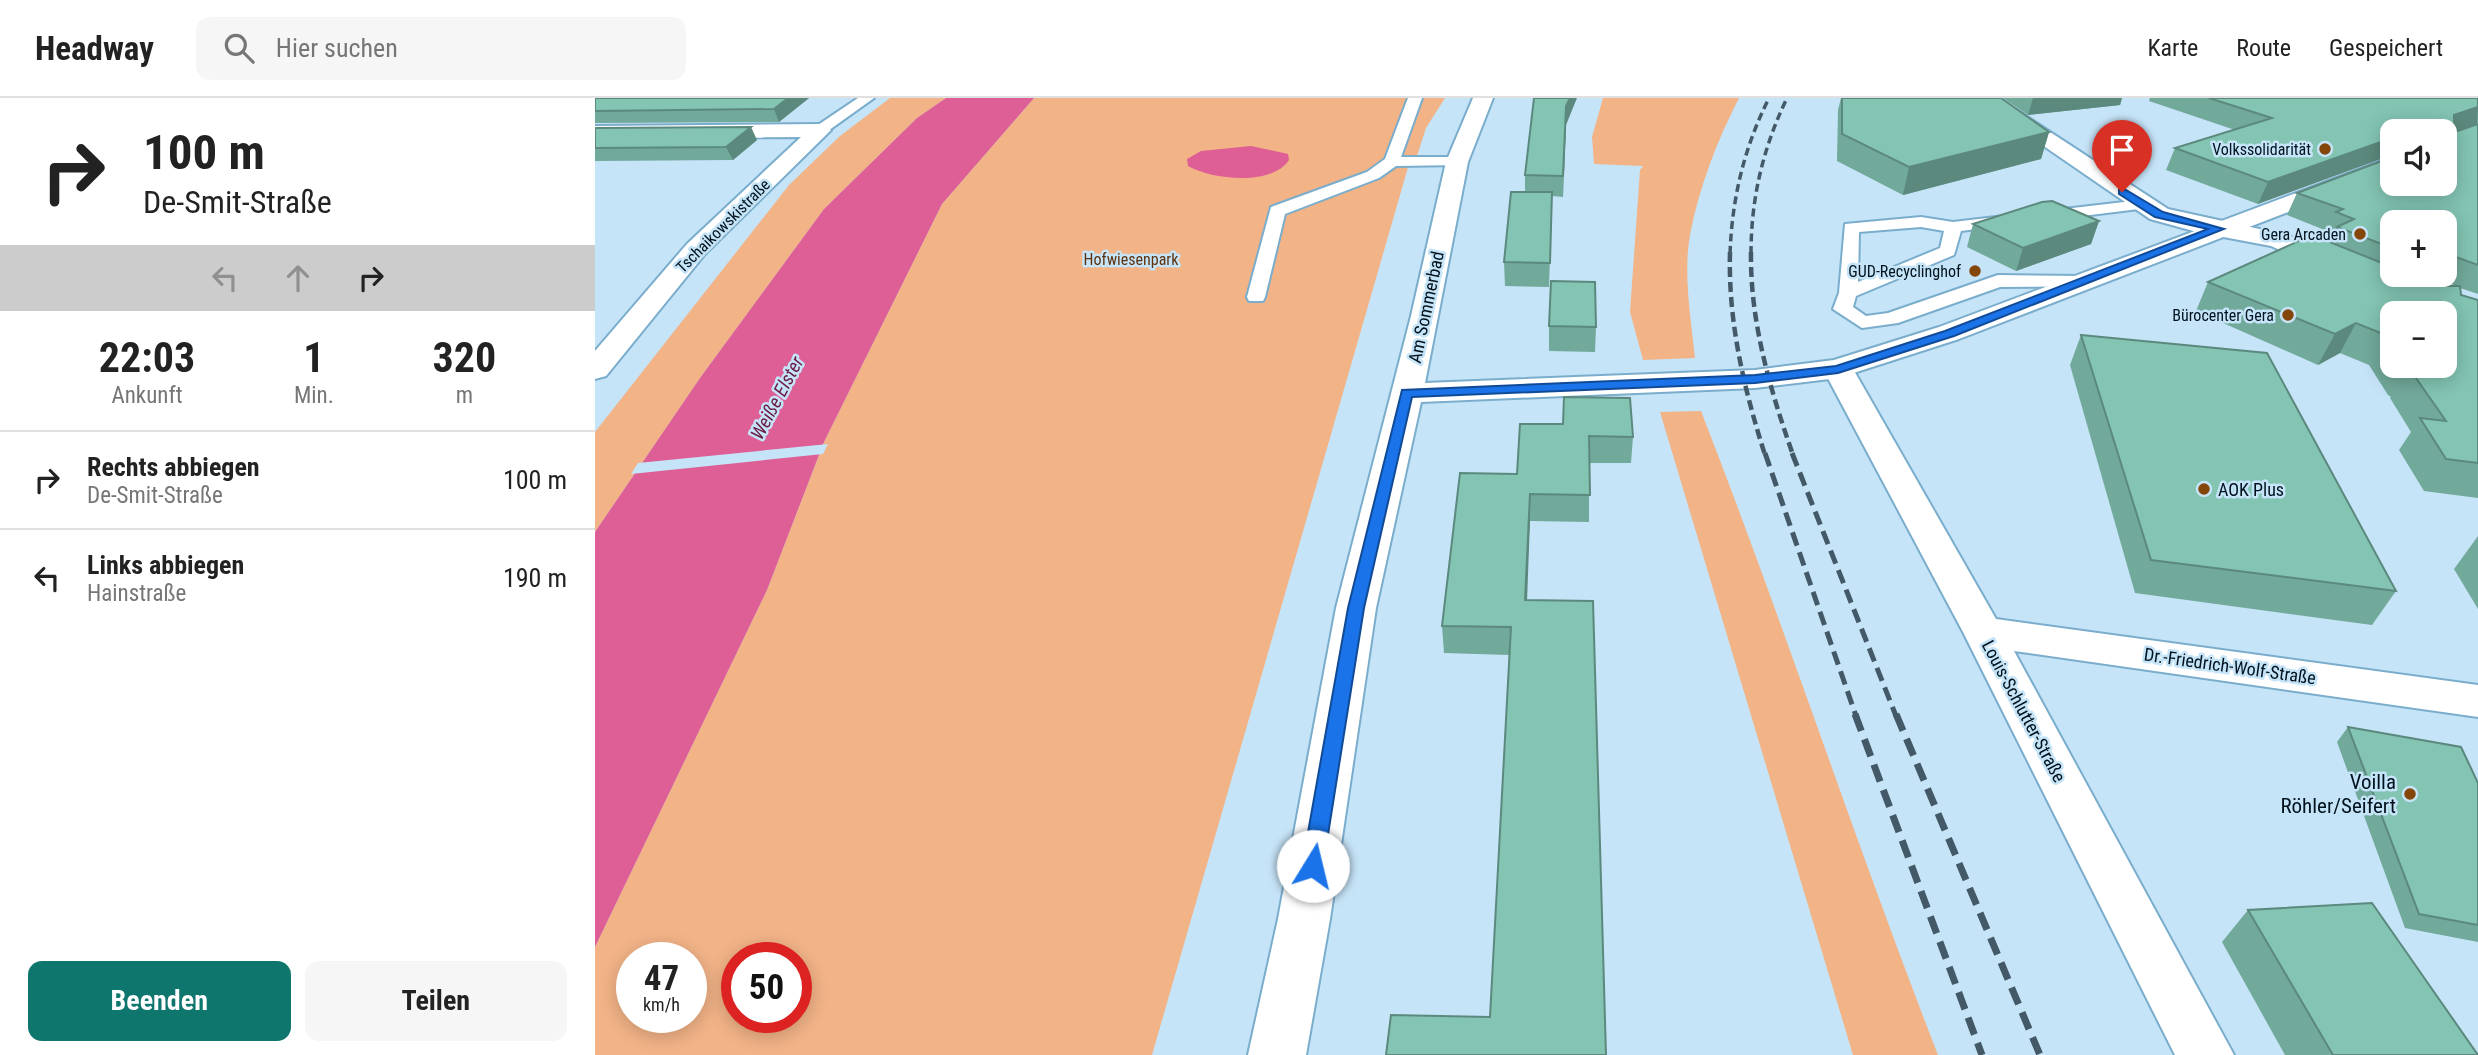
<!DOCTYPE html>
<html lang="de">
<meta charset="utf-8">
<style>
body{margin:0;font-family:"Roboto Condensed",sans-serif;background:#f6f6f6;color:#222;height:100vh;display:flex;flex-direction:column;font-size:26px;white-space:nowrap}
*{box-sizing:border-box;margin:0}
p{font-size:23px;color:#767676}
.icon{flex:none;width:38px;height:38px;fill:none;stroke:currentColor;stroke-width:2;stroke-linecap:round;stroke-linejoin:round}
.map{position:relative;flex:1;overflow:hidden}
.side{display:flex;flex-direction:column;background:#fff;width:595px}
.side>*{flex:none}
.top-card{background:#fff;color:#222;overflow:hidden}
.buttons{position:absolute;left:1785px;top:21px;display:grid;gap:14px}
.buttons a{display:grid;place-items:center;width:77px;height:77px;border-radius:14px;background:#fff;box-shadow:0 4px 18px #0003;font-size:35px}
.speed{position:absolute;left:21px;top:844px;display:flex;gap:14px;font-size:35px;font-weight:700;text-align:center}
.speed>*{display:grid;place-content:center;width:91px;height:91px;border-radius:50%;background:#fff;box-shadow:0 4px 18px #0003;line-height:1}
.speed small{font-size:18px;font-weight:400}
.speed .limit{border:10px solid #d22;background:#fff;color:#111}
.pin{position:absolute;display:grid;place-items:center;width:60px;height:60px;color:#fff;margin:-72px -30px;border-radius:50% 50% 50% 0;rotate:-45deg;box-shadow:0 0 7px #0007}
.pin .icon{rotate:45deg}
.me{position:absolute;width:77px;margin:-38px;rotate:9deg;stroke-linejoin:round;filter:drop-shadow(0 0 5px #0008)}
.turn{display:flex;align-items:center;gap:24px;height:147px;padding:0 28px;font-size:32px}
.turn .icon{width:91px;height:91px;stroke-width:2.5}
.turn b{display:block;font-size:49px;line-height:60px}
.lanes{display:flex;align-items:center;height:66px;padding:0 28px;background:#0003;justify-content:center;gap:35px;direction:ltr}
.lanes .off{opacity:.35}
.eta{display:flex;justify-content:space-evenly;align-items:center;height:119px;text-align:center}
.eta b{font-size:42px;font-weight:700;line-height:49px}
.action{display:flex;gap:14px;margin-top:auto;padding:14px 28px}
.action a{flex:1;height:80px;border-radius:14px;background:#0f766e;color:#fff;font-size:28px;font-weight:700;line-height:80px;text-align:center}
.action a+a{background:#f6f6f6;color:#222}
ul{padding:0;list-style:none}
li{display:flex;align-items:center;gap:21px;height:98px;padding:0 28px;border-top:2px solid #e0e0e0}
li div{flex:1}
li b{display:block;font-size:26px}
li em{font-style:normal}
header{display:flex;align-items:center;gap:42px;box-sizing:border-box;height:98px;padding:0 35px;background:#fff;border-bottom:2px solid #e0e0e0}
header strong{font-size:33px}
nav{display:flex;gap:38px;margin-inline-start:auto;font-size:24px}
.search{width:490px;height:63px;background:#f6f6f6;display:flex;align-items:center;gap:18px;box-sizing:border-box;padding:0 24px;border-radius:14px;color:#767676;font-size:26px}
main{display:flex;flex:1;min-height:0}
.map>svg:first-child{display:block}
.green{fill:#f2b387;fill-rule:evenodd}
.water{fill:#dd5f95}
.pier{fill:#c6e4f8}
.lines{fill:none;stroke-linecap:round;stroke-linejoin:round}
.lane-casing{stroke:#7aadcc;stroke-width:4}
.street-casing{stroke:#7aadcc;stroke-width:4}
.secondary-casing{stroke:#7aadcc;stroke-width:4}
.lane{fill:#fff;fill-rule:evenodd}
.street{fill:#fff;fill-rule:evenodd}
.secondary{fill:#fff;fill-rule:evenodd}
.rail-far3{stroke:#435967;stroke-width:3.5;stroke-dasharray:8 4.5;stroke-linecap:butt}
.rail-far2{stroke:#435967;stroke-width:4.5;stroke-dasharray:10 5;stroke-linecap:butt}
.rail-far1{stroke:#435967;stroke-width:5;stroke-dasharray:14 7;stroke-linecap:butt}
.rail{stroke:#435967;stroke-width:7;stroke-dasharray:18 9;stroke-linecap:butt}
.wall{fill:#71a99a;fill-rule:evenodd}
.shaded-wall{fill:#5c897d}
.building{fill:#83c4b3;stroke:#5c897d;stroke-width:2}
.route{fill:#1a73e8;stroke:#114b97;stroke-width:2}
.poi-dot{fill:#85460a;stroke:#c6e4f8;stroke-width:2.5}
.labels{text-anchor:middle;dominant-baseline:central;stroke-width:5;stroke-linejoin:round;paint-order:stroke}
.far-poi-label{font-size:16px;fill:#01121d;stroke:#c6e4f8;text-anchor:end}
.far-street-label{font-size:16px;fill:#01121d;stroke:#c6e4f8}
.far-park-label{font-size:16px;fill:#5d320e;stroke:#c6e4f8}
.street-label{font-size:18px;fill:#01121d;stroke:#c6e4f8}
.poi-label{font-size:18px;fill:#01121d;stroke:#c6e4f8;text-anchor:start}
.water-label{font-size:19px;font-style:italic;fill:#6a1a40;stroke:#c6e4f8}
.near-poi-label{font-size:21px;fill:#01121d;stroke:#c6e4f8;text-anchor:end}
</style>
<header>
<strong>Headway</strong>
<div class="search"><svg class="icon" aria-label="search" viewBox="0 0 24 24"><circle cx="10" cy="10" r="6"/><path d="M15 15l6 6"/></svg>Hier suchen</div>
<nav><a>Karte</a><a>Route</a><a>Gespeichert</a></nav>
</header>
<main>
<section class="side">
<div class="top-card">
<div class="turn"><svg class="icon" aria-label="right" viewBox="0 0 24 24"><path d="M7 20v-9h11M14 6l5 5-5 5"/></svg><div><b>100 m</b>De-Smit-Straße</div></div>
<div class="lanes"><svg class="icon off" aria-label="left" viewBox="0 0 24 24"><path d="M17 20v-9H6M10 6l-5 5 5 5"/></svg><svg class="icon off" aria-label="ahead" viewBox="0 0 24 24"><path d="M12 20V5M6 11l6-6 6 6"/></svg><svg class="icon" aria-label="right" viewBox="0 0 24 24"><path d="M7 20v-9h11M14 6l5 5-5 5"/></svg></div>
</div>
<div class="eta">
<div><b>22:03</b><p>Ankunft</p></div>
<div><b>1</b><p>Min.</p></div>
<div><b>320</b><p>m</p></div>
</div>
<ul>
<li><svg class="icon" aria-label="right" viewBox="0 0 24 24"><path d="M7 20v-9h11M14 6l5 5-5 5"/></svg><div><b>Rechts abbiegen</b><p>De-Smit-Straße</p></div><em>100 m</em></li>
<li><svg class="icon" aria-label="left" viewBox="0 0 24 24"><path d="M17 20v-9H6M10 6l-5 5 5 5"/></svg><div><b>Links abbiegen</b><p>Hainstraße</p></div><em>190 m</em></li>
</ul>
<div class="action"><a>Beenden</a><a>Teilen</a></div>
</section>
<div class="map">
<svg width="1883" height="957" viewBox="0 0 1883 957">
<rect width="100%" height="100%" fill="#c6e4f8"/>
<g class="green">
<polygon points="295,0 351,0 322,20 229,111 105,280 0,434 0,334 194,87 245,38"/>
<path d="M 439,0 L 850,0 L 831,30 L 822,58 L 816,59 L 557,957 L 0,957 L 0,849 L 172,492 L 229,344 L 347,106 ZM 37,859 L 96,859 L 96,919 L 37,919 ZM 142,859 L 201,859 L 201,919 L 142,919 Z"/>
<path d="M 1008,0 L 1144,0 C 1122,43 1104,89 1095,137 C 1088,176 1096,221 1100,260 L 1048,262 L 1035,214 L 1045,72 L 1048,68 L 999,66 L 997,39 Z"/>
<path d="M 1106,313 C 1189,526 1260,744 1343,957 L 1258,957 L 1065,314 Z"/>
</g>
<g class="water">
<polygon points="351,0 439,0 347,106 229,344 172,492 0,849 0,434 105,280 229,111 322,20"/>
<path d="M 656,48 L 693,56 L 694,62 C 677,88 617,82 593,68 L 592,61 L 606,53 Z"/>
</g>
<polygon class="pier" points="233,346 228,356 36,376 43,365"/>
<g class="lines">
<g class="lane-casing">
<g id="lane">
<polygon points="263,0 279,0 230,35 220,35 220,29"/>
<polygon points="813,0 827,0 806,59 862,59 867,61 867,67 801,68 784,80 690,116 670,199 668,203 654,203 652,199 676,109 772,74 790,61"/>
<path d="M 1546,102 L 1554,107 L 1552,110 L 1366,133 L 1359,157 L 1261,198 L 1258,209 L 1271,218 L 1293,215 L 1403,177 L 1489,178 L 1498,184 L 1496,188 L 1405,189 L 1303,225 L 1267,230 L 1238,211 L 1244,195 L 1250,126 L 1326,119 L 1358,124 ZM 1326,129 L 1349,133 L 1345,150 L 1263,184 L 1264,134 Z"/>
</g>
</g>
<g class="street-casing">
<g id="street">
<polygon points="1379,0 1403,0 1573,111 1692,137 1750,164 1754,170 1750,176 1741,178 1676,148 1602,134 1555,121"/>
<polygon points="225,26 236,32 232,36 110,156 11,278 0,281 0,253 92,146 206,39 0,40 0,28"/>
<polygon points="1243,262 1254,265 1258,271 1401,521 1883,587 1883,619 1419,553 1639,957 1580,957 1368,534 1228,271 1232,265"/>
</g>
</g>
<g class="secondary-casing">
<polygon id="secondary" points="878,0 898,0 873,64 830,285 1160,272 1239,262 1344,229 1797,59 1797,74 1364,241 1243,280 1160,290 826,304 781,510 735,821 711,957 653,957 683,821 741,510 816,218 851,64"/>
</g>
<use href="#lane" class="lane"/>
<use href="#street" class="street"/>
<use href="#secondary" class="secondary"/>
<g class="rail-far3">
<path d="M 1135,156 C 1137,100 1149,50 1174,0"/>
<path d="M 1156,156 C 1156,100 1168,50 1192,0"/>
</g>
<g class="rail-far2">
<path d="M 1135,154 C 1133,224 1149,291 1170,357"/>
<path d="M 1156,154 C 1155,224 1175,291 1198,357"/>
</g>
<g class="rail-far1">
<polyline points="1170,355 1261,618"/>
<polyline points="1197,355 1301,618"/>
</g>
<g class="rail">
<polyline points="1260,616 1387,957"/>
<polyline points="1301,616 1445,957"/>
</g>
</g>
<g class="wall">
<polygon points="0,0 214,0 184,24 0,25"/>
<polygon points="1246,0 1527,0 1525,7 1433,17 1408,0 1408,2 1454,34 1446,61 1308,97 1242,63 1243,12"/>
<path d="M 1555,0 L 1883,0 L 1883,26 L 1862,33 L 1883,26 L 1883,196 L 1865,190 L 1866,197 L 1883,202 L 1883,400 L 1829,393 L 1804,352 L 1816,334 L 1795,300 L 1796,299 L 1793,297 L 1774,267 L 1745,255 L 1723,267 L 1601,213 L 1613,184 L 1734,144 L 1736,140 L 1729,137 L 1732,133 L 1692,117 L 1702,95 L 1797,86 L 1850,33 L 1797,33 L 1663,106 L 1571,72 L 1580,50 L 1640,32 L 1554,3 ZM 1797,124 L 1850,124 L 1850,177 L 1797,177 ZM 1844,182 L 1862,188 L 1843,188 L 1841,187 ZM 1797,215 L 1850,268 L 1797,268 Z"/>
<polygon points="971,27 968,99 957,98 954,189 910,188 909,164 930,94 930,77"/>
<polygon points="0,30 162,42 138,62 0,63"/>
<polygon points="1504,123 1496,146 1421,173 1372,149 1378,126"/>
<polygon points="954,228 1001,229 1000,254 954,253"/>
<polygon points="1486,237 1801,493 1777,527 1540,495 1475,267"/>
<polygon points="925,326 1038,339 1036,365 994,365 994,424 935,423 895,919 914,557 849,555 847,528 922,376"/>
<polygon points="1883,438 1883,511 1859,471"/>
<polygon points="1753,629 1883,685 1883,844 1810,830 1742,644"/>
<polygon points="1653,812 1883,957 1690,957 1627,844"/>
</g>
<g class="shaded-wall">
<polygon points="193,0 214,0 184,24 179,11"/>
<polygon points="975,0 982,0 971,27 968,99 971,8"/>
<polygon points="1438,0 1527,0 1525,7 1433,17"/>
<polygon points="1883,9 1882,26 1850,37 1859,17"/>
<polygon points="156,29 162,42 138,62 131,49"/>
<polygon points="1454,34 1446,61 1308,97 1314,69"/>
<polygon points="1797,40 1797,57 1663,106 1673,84"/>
<polygon points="1504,123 1496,146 1421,173 1428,150"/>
<polygon points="1761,225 1745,255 1723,267 1740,236"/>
<polygon points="935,396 935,423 931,530 930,502"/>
</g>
<g class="building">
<polygon points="0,0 193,0 179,11 0,13"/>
<polygon points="939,0 975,0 971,8 968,78 930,77"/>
<polygon points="1247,0 1406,0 1454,34 1314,69 1247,36"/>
<polygon points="1614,0 1883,0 1883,9 1859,17 1859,31 1863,33 1883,26 1883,167 1850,155 1850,124 1797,124 1797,150 1742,129 1759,121 1741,114 1748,111 1702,95 1797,59 1797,86 1850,86 1850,33 1797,33 1797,40 1673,84 1580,50 1677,20"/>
<polygon points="156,29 131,49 0,50 0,30"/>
<polygon points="916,94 957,94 955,165 909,164"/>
<polygon points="1457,103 1504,123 1428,150 1378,126 1447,104"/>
<polygon points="1717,137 1797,169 1797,177 1816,177 1843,188 1865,188 1866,197 1883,202 1883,365 1851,361 1825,320 1851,323 1814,270 1821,270 1815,268 1850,268 1850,215 1797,215 1797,246 1791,237 1761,225 1740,236 1613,184"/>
<polygon points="956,183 1000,184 1001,229 954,228"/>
<polygon points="1486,237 1672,255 1801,493 1556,462"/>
<polygon points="969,299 1035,300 1038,339 994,338 995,397 935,396 930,502 998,503 1011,957 791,957 796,917 895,919 916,529 847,528 865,375 922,376 925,326 968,326"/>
<polygon points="1753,629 1866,649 1883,685 1883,827 1824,816"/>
<polygon points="1777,805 1883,957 1738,957 1653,812"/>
</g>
<polygon class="route" points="1524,92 1531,92 1568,114 1629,131 1359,238 1243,275 1160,285 817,299 769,510 728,768 725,775 718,777 710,775 707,768 753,510 807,292 1160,277 1241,268 1350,233 1613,131 1560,119 1524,96"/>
<g class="poi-dot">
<circle cx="1730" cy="51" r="7"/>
<circle cx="1765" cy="136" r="7"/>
<circle cx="1380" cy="173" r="7"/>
<circle cx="1693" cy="217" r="7"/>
<circle cx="1609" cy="391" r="7"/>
<circle cx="1815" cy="696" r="7"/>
</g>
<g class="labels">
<g class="far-poi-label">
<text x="1716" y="51">Volkssolidarität</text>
<text x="1751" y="136">Gera Arcaden</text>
<text x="1366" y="173">GUD-Recyclinghof</text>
<text x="1679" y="217">Bürocenter Gera</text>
</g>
<g class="far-street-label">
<text transform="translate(128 128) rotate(-45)">Tschaikowskistraße</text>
</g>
<g class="far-park-label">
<text x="536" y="161">Hofwiesenpark</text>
</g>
<g class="street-label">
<text transform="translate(831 209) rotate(-78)">Am Sommerbad</text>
<text transform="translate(1635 568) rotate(8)">Dr.-Friedrich-Wolf-Straße</text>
<text transform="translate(1429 613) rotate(62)">Louis-Schlutter-Straße</text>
</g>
<g class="poi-label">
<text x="1623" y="391">AOK Plus</text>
</g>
<g class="water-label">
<text transform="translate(182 300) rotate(-62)">Weiße Elster</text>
</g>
<g class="near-poi-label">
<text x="1801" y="684">Voilla<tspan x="1801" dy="24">Röhler/Seifert</tspan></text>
</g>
</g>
</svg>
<div class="buttons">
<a><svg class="icon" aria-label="sound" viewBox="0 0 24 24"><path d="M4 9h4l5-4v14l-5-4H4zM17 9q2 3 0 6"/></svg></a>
<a>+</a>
<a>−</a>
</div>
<div class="speed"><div>47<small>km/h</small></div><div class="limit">50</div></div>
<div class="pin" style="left:1527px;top:94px;background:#d93025"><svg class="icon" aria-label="arrive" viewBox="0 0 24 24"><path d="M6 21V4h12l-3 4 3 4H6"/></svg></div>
<svg class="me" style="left:718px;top:768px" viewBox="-20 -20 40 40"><circle r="19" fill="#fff"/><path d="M0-13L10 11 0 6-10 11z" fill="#1a73e8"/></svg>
</div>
</main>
